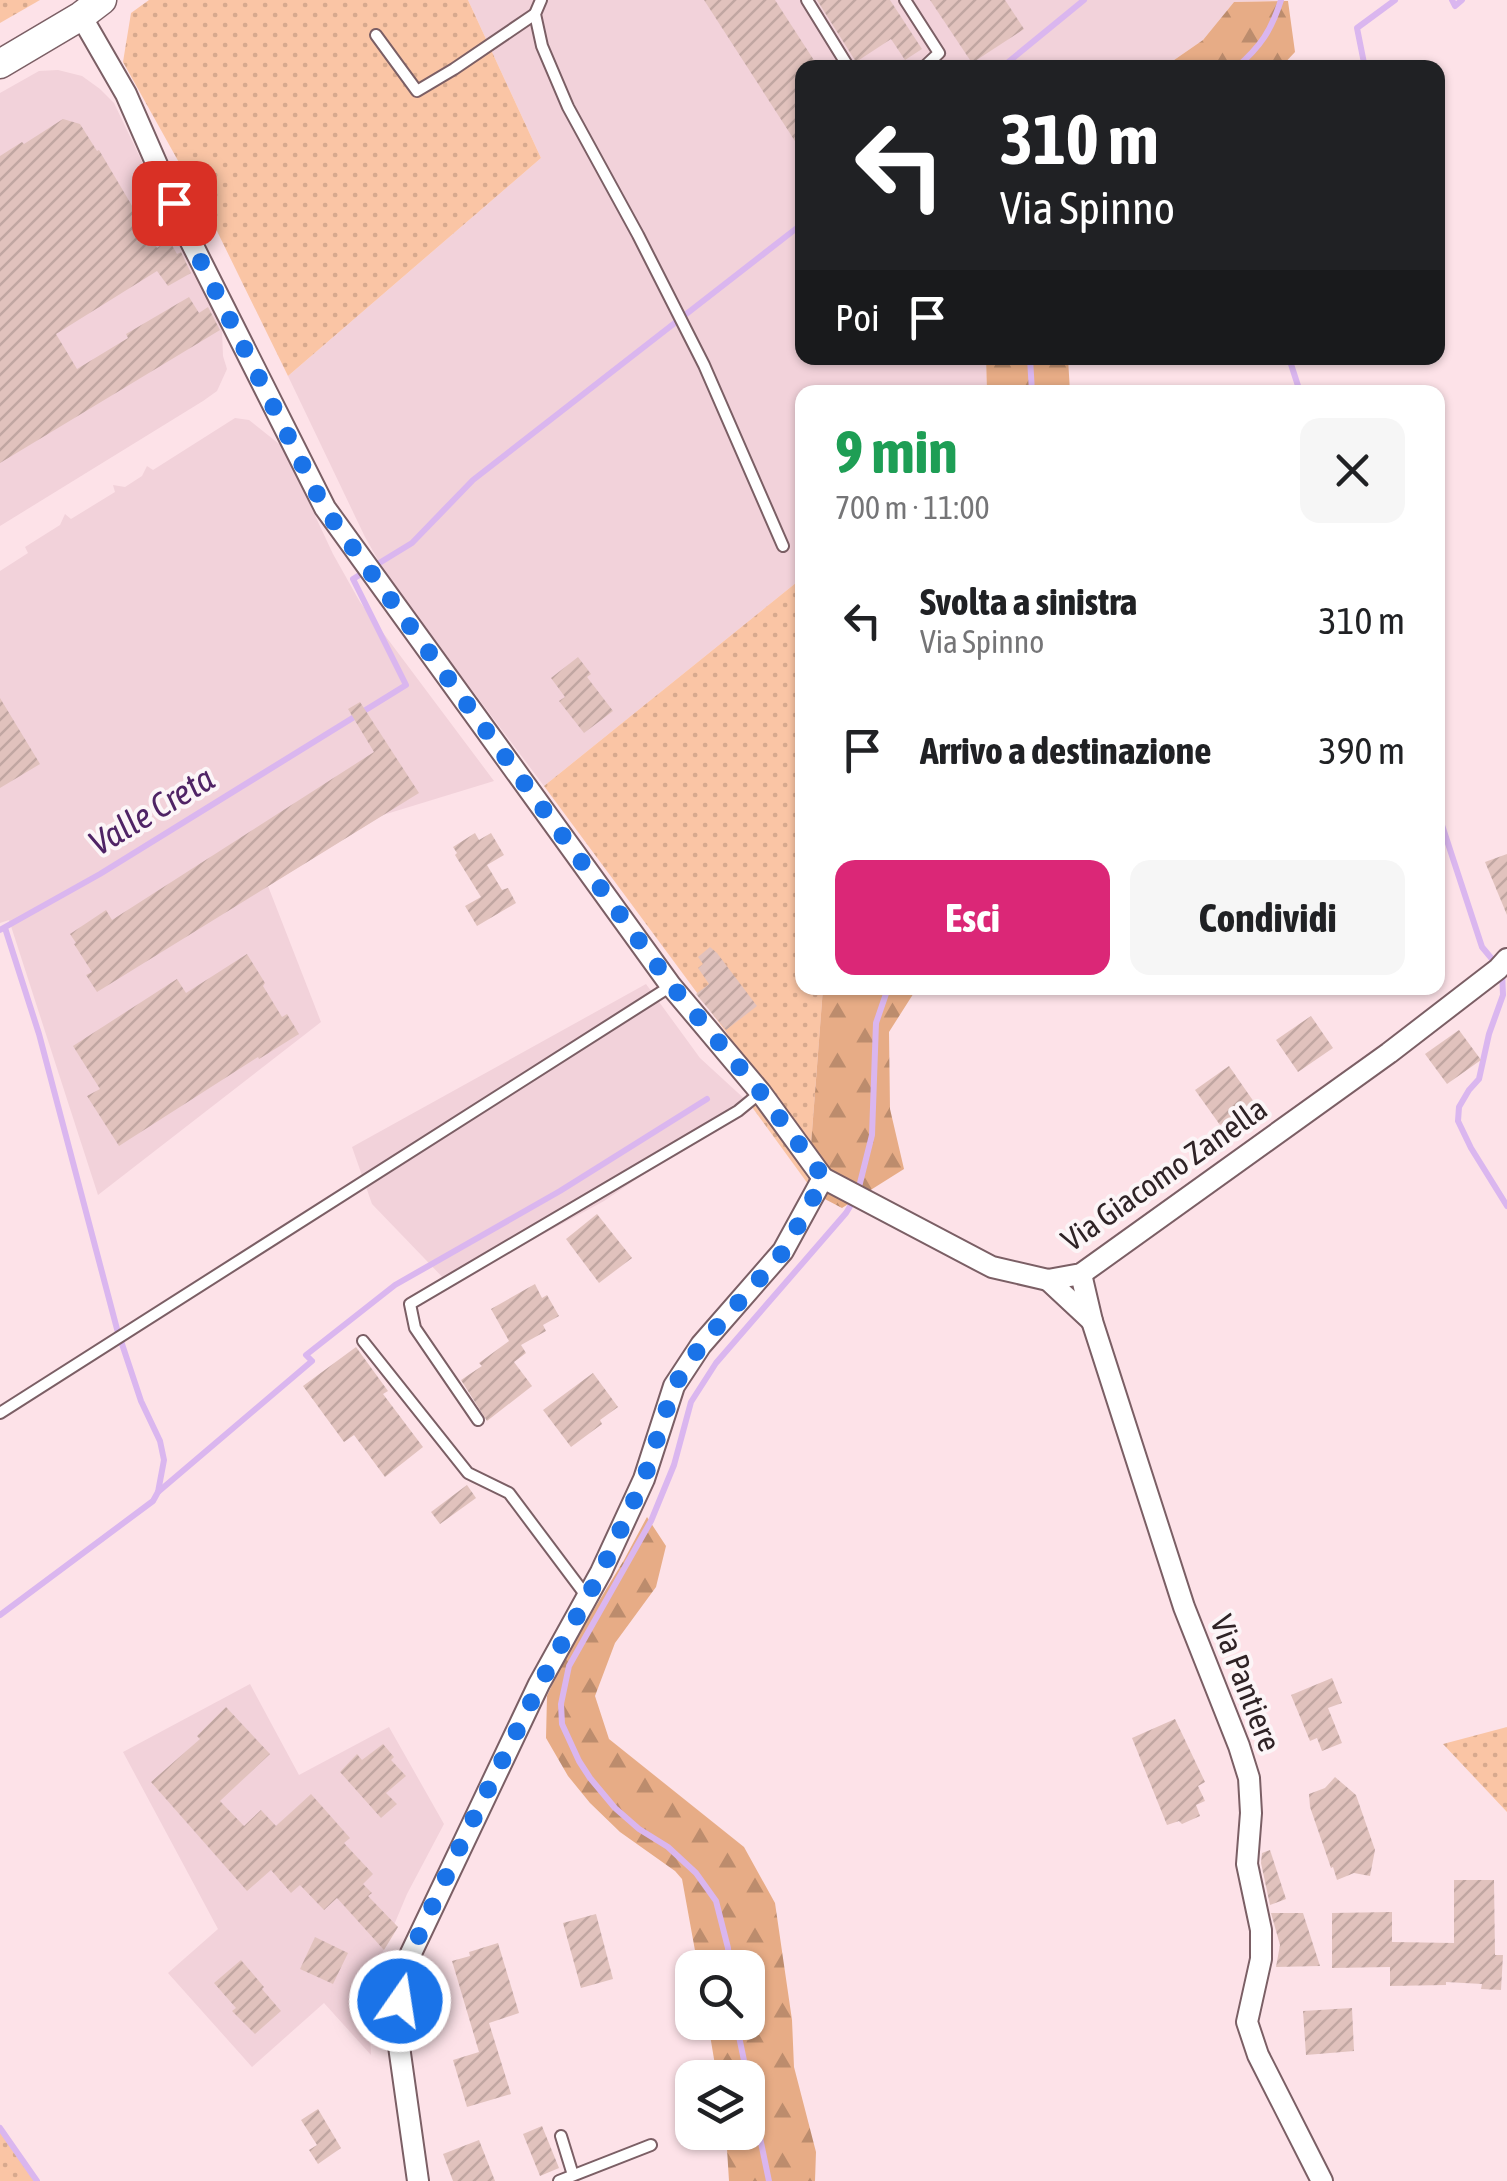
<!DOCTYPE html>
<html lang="it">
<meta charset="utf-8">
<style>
body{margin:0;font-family:"Asap Condensed",sans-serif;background:#f6f6f6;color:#202124;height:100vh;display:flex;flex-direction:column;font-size:38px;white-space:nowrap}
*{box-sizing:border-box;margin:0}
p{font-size:32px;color:#757577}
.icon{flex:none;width:55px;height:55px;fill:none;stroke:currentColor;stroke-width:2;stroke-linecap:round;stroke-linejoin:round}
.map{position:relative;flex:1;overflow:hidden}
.sheet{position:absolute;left:795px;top:385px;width:650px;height:610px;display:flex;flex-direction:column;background:#fff;border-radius:20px;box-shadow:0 2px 8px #0004}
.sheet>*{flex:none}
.hud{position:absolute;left:795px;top:60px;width:650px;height:305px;border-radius:20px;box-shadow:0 2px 8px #0004;background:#202124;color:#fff;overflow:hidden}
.controls{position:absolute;left:675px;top:1950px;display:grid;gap:20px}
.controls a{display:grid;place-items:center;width:90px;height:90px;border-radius:20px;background:#fff;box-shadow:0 2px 8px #0004;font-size:50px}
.pin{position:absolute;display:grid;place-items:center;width:85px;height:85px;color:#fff;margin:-42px;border-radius:20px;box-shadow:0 5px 15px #0006}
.me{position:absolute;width:110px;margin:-55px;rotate:13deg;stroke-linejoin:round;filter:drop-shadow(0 0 8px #0008)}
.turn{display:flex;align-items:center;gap:35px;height:210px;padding:0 40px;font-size:45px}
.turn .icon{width:130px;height:130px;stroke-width:2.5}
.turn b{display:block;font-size:70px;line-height:85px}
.then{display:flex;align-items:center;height:95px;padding:0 40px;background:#0003;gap:20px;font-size:38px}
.round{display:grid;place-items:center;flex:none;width:105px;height:105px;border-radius:20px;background:#f6f6f6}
.head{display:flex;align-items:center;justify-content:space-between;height:170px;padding:0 40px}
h1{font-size:60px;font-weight:700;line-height:75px;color:#1e9e55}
.button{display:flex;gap:20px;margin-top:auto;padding:20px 40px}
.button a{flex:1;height:115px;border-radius:20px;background:#db2777;color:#fff;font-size:40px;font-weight:700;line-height:115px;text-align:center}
.button a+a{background:#f6f6f6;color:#202124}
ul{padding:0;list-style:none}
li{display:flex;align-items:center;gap:30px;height:130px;padding:0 40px}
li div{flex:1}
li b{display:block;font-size:38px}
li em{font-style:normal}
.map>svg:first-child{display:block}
.built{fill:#f2d2da}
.grass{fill:url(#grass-dots)}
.forest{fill:url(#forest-firs)}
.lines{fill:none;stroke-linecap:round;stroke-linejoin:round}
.stream{stroke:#dab6ef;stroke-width:6}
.building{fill:url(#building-hatch)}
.service-casing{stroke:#7b5f65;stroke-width:14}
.minor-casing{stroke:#7b5f65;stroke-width:24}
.secondary-casing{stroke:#7b5f65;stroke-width:31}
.service{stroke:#fff;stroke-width:10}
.minor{stroke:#fff;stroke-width:20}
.secondary{stroke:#fff;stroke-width:28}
.route{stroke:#1a73e8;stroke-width:18;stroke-dasharray:0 32.4}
.labels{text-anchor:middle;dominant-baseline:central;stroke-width:8;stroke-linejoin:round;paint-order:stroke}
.street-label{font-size:32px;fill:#2f2326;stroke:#fcf5f7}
.water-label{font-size:35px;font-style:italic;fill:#4f2365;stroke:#fcf5f7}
</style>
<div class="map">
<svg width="1507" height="2181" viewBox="0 0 1507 2181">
<defs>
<pattern id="grass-dots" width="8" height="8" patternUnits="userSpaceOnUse" patternTransform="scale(2.5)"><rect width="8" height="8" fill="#fac5a5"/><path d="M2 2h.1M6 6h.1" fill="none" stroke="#d7a98e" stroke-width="1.8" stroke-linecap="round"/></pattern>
<pattern id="forest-firs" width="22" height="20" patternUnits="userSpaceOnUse" patternTransform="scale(2.5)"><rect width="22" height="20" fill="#e7ac86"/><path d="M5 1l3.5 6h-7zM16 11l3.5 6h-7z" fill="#bc8c6d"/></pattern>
<pattern id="building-hatch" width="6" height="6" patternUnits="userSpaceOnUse" patternTransform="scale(2.5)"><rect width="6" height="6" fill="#e1c2bd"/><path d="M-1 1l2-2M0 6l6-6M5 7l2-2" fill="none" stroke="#c1a6a2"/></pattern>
</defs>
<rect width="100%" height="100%" fill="#fde2e8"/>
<g class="built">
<polygon points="468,0 1290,0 1234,2 1203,40 1164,67 802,68 802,358 986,358 987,392 802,392 802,578 544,786 390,581 365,537 288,376 541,158"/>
<polygon points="58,70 82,76 100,89 114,103 222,329 223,356 227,369 217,391 203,401 0,526 0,93 39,71"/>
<polygon points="235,418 249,420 283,447 333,554 360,602 494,781 383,815 268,886 321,1022 98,1195 9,920 0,923 0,571 28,553 25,547 60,525 65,514 71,519 115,492 113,485 125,487 142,476 147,466 153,470"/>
<polygon points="646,984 700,1058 749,1103 604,1201 450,1285 372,1204 352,1147"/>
<polygon points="250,1684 299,1775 389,1727 444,1824 407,1894 381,1956 373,1991 370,2028 371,2055 324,2003 252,2067 168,1973 218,1929 123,1752"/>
</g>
<g class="grass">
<polygon points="0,0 40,0 0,23"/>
<polygon points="149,0 468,0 541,158 288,376 215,227 123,62 131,13"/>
<polygon points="802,578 802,988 823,988 808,1184 749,1103 729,1036 544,786"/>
<polygon points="1507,1727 1507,1812 1443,1744"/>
<polygon points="0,2130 34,2181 0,2181"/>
</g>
<g class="forest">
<polygon points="1288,1 1295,52 1281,67 1164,67 1203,40 1234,2"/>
<polygon points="986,358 1068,358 1070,392 987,392"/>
<polygon points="823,988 917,988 889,1032 890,1109 904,1169 842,1208 819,1196 808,1184"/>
<polygon points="647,1517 666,1546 656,1587 615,1643 595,1696 609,1739 744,1847 775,1903 792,2020 794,2067 816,2152 815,2181 729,2181 726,2133 748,2132 748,2078 717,2077 708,2023 748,2022 748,1968 698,1967 682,1879 675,1871 620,1832 590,1803 568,1776 546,1738 547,1696 563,1660 624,1560"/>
</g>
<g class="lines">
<g class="stream">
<polyline points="1452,0 1455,6 1462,0"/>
<polyline points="1001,68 1084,0"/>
<path d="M 1236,68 C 1261,46 1271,31 1281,0"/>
<polyline points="1365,68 1357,28 1395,0"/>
<polyline points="1030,358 1032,392"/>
<polyline points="1289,358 1300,392"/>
<polyline points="1438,813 1482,947 1502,971 1503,995 1489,1034 1479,1079 1469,1090 1459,1107 1458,1121 1471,1148 1507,1206"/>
<polyline points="0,930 100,874 406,685 353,579 412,543 473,480 802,224"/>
<polyline points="158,1492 312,1361 306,1355 395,1285 560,1191 707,1099"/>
<polyline points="0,1615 153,1501 158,1492 164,1460 160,1441 141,1401 117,1329 39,1034 5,928"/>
<polyline points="729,1968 728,1948 716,1901 696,1873 668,1847 639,1829 615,1808 590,1778 579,1761 562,1724 561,1704 569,1666 651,1521 674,1465 691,1402 716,1363 846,1213 857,1195 872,1135 876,1023 888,988"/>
<polyline points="736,2022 769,2181"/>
<polyline points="0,2128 37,2181"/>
</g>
</g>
<g class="building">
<polygon points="704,0 775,0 819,68 802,68 802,152"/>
<polygon points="817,0 890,0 922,49 905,60 891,39 856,62"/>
<polygon points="930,0 1005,0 1024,29 972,63"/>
<polygon points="63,119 80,124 97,151 99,150 157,248 169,240 177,254 181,252 191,273 168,286 157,271 56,334 77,369 128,338 126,334 189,297 199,313 208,307 220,330 0,463 0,156 22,142 24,144"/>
<polygon points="578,657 591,674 587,677 613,711 584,733 559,701 565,697 551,678"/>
<polygon points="0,698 40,764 0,788"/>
<polygon points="360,702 419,793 97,992 86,975 92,972 74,944 76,943 70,934 106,910 112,920 374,752 348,709"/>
<polygon points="475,833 479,840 491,833 504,855 487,865 502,890 508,888 516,903 477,926 465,906 481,897 455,855 457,853 453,847"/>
<polygon points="1507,854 1507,915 1485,862"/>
<polygon points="710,947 717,953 757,1006 726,1030 696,994 709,984 698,968 703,964 698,957"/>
<polygon points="247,954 265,983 263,986 282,1017 287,1014 299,1034 259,1059 258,1057 119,1146 87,1096 100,1089 73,1046 177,979 186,993"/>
<polygon points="1311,1016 1333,1048 1298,1072 1276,1040"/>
<polygon points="1459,1030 1481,1060 1447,1084 1425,1054"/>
<polygon points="1229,1066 1254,1102 1220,1125 1195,1090"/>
<polygon points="597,1214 632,1258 599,1283 566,1239"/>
<polygon points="535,1284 542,1298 547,1295 559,1316 543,1325 546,1331 521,1345 526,1353 514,1362 532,1386 487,1421 461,1380 482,1366 479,1363 509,1341 491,1309"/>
<polygon points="356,1347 388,1391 383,1394 423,1447 385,1477 354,1435 344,1442 303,1386"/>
<polygon points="593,1373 618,1407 600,1420 602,1424 571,1447 543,1410"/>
<polygon points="467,1485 476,1498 440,1524 431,1512"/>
<polygon points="1332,1678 1342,1703 1328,1708 1342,1743 1322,1751 1317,1738 1310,1741 1291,1695"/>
<polygon points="226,1707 270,1754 220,1801 244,1826 261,1810 276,1826 311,1794 350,1838 344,1843 373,1874 363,1884 372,1893 368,1896 398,1927 384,1950 337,1898 324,1910 300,1885 291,1893 271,1870 247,1891 151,1782 200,1739 197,1736"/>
<polygon points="1175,1719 1205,1782 1198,1786 1205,1801 1196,1805 1200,1816 1182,1824 1179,1821 1167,1825 1132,1738"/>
<polygon points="383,1744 394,1757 391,1760 406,1776 386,1793 397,1804 381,1818 340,1772 357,1754 362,1760"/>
<polygon points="1335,1777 1356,1795 1375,1850 1370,1876 1354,1873 1337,1880 1333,1867 1331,1868 1310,1807 1309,1794 1325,1788"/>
<polygon points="1270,1850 1286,1899 1270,1905 1261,1863 1262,1853"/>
<polygon points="1454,1880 1494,1880 1495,1955 1503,1955 1501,1990 1481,1989 1482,1984 1446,1982 1446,1985 1390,1986 1390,1967 1332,1968 1332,1913 1392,1912 1392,1942 1454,1943"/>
<polygon points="1271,1913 1303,1913 1320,1966 1276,1967 1280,1945"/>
<polygon points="596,1914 613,1979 581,1988 563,1923"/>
<polygon points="315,1937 348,1953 333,1984 300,1969"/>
<polygon points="498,1943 519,2013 489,2023 511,2094 467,2107 453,2060 479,2052 452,1961 470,1956 469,1952"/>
<polygon points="241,1960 264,1987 262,1989 281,2011 255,2034 232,2011 236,2008 214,1983"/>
<polygon points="1352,2008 1354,2051 1306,2055 1303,2011"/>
<polygon points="318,2109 341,2148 318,2164 309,2150 317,2145 301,2120"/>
<polygon points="542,2126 559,2168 540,2176 523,2134"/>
<polygon points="479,2140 495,2181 453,2181 443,2154"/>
</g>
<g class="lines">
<g class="service-casing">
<g id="service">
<polyline points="541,0 535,14 542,46 568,107 638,235 704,365 783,546"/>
<polyline points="807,0 849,68"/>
<polyline points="905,0 939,53 923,68"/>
<polyline points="376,35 417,91 454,69 535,14"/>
<polyline points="363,1341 468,1473 509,1493 587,1597"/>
<polyline points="0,1413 671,986"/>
<polyline points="478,1420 415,1328 410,1304 738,1111 760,1093"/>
<polyline points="561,2136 573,2175"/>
<polyline points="559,2181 651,2145"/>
</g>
</g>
<g class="minor-casing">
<g id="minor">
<polyline points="81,16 126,94 190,240 325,508 671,986 761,1093 823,1178 992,1267 1048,1280 1081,1274 1389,1053 1498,969 1507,959"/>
<polyline points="1081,1274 1092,1321 1184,1607 1239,1746 1249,1778 1251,1813 1247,1864 1261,1930 1261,1959 1247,2022 1258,2055 1322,2181"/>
<polyline points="1048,1280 1092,1321"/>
<polyline points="418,2181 397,2032 403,1970 539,1684 601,1572 644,1479 674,1386 701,1345 783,1251 823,1178"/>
</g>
</g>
<g class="secondary-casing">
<polyline id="secondary" points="0,64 81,16 102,0"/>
</g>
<use href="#service" class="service"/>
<use href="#minor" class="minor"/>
<use href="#secondary" class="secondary"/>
</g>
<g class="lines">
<polyline class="route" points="174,203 190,240 324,508 672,986 761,1093 824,1178 784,1251 701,1345 674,1386 644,1479 601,1572 540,1684 462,1842 403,1970 400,2001"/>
</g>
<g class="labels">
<g class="street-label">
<text transform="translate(1164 1174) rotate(-35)">Via Giacomo Zanella</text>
<text transform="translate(1246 1683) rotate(69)">Via Pantiere</text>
</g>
<g class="water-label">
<text transform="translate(151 810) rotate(-31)">Valle Creta</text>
</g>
</g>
</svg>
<div class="controls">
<a><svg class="icon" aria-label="search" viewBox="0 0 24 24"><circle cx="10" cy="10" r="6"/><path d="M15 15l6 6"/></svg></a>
<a><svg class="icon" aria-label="layers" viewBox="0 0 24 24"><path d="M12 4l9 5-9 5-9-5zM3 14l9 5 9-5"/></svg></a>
</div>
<div class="pin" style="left:174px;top:203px;background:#d93025"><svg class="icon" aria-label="arrive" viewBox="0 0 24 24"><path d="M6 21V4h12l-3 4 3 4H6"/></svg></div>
<svg class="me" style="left:400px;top:2001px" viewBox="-20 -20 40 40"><circle r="17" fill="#1a73e8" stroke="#fff" stroke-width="3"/><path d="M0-11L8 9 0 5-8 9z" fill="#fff"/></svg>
<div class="hud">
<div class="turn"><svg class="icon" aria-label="left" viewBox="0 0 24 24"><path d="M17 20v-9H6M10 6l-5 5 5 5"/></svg><div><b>310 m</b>Via Spinno</div></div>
<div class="then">Poi<svg class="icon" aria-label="arrive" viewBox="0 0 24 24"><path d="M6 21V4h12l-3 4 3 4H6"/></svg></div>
</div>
<section class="sheet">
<div class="head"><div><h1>9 min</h1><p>700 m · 11:00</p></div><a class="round"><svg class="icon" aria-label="close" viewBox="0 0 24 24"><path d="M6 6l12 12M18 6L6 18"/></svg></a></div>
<ul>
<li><svg class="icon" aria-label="left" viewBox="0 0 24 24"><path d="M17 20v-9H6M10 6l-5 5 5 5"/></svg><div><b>Svolta a sinistra</b><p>Via Spinno</p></div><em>310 m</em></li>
<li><svg class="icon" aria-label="arrive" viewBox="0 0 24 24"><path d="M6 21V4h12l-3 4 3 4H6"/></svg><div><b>Arrivo a destinazione</b></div><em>390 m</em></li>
</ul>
<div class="button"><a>Esci</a><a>Condividi</a></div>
</section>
</div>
